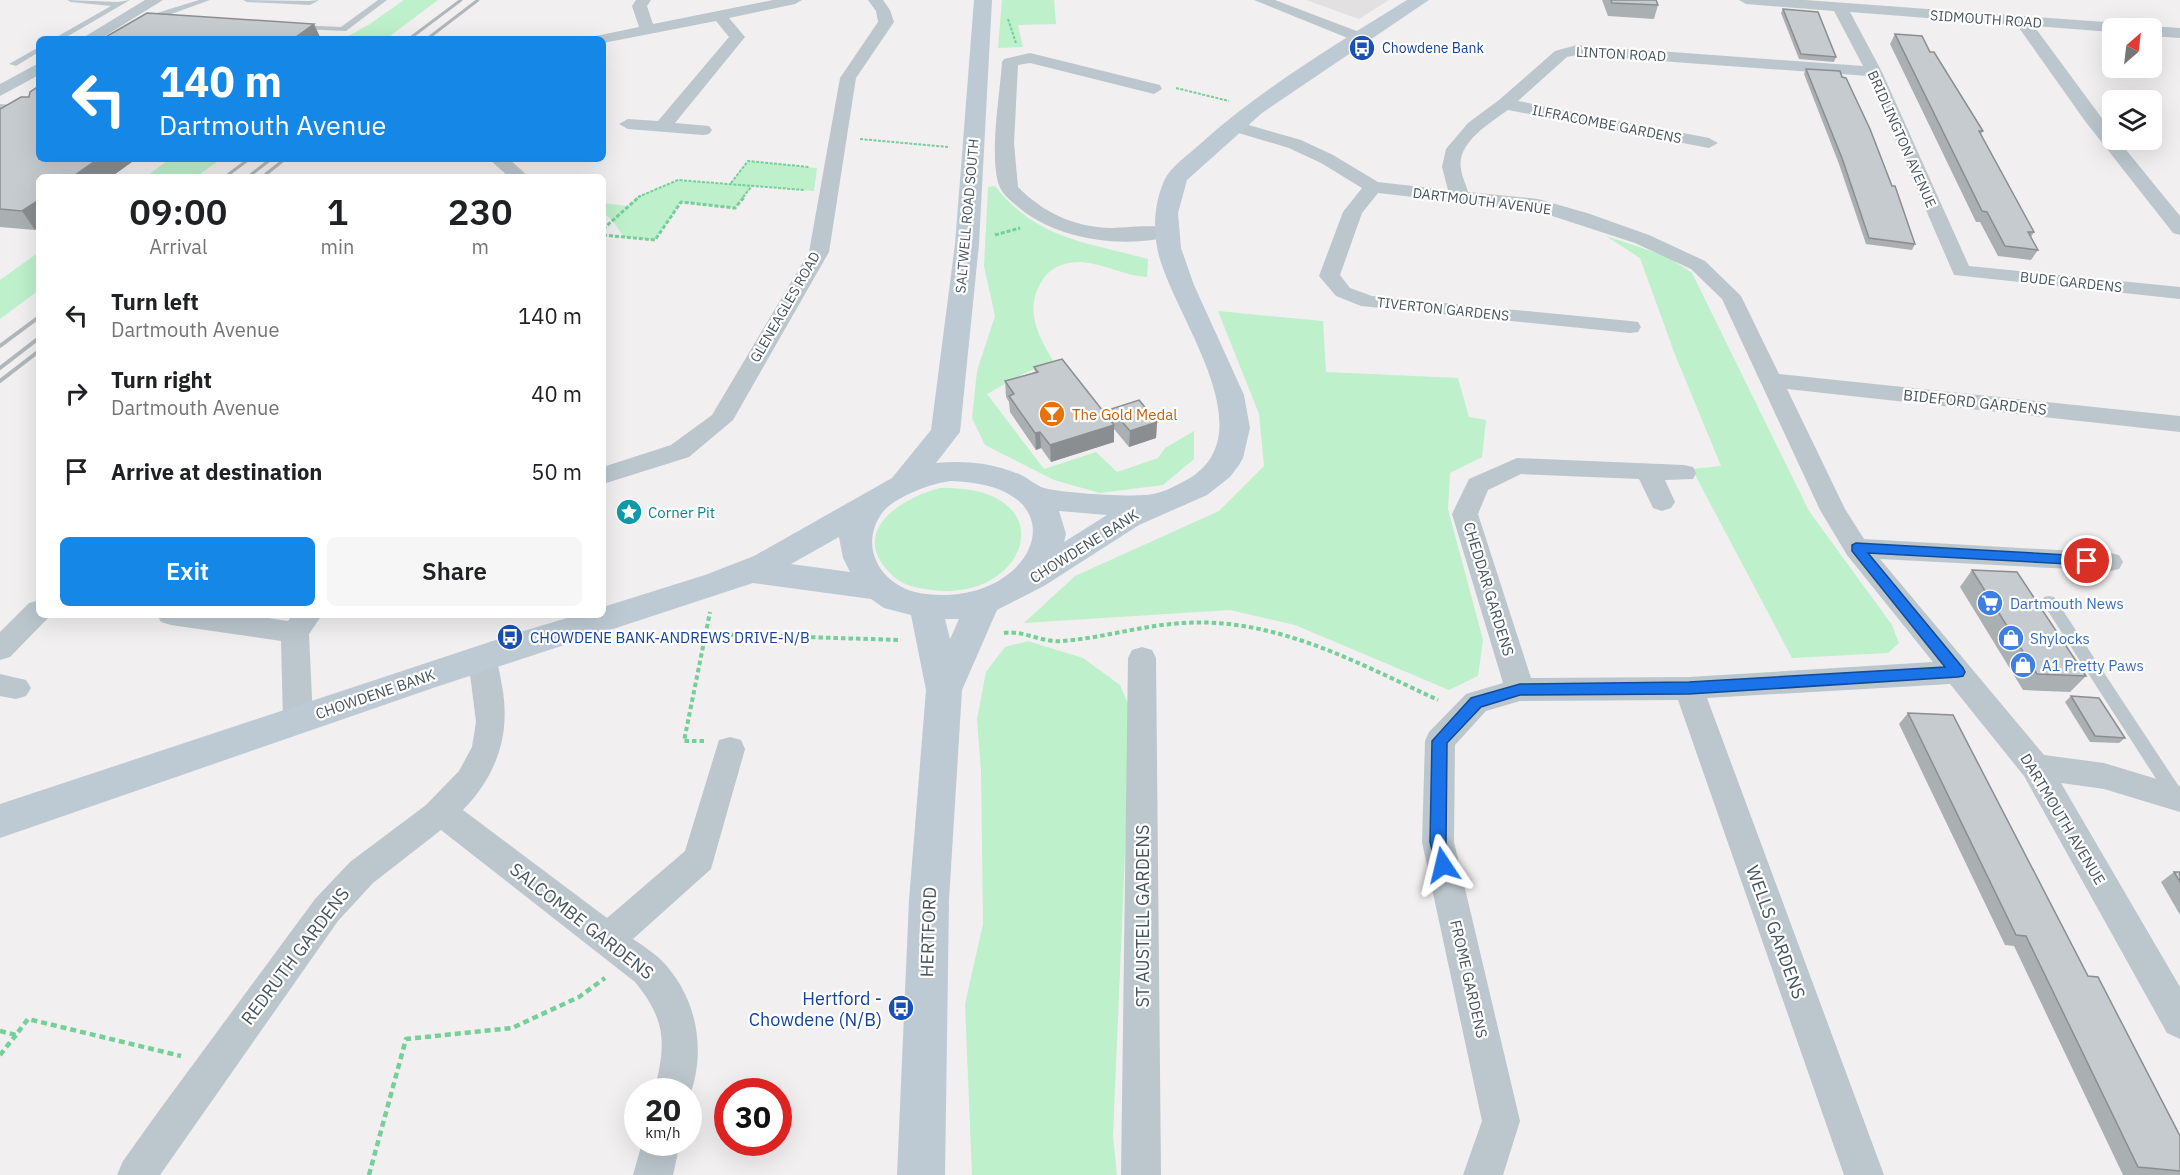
<!DOCTYPE html>
<style>
body{margin:0;font-family:"IBM Plex Sans",sans-serif;background:#f6f6f6;color:#202124;height:100vh;display:flex;flex-direction:column;font-size:22px;white-space:nowrap}
*{box-sizing:border-box;margin:0}
p{font-size:20px;color:#757577}
.icon{flex:none;width:33px;height:33px;fill:none;stroke:currentColor;stroke-width:2;stroke-linecap:round;stroke-linejoin:round}
.map{position:relative;flex:1;overflow:hidden}
.panel{position:absolute;left:36px;top:174px;width:570px;height:444px;display:flex;flex-direction:column;background:#fff;border-radius:9px;box-shadow:0 6px 24px #0002}
.panel>*{flex:none}
.banner{position:absolute;left:36px;top:36px;width:570px;height:126px;border-radius:9px;box-shadow:0 6px 24px #0002;background:#1588e7;color:#fff;overflow:hidden}
.needle{width:39px;rotate:28deg}
.controls{position:absolute;left:2102px;top:18px;display:grid;gap:12px}
.controls a{display:grid;place-items:center;width:60px;height:60px;border-radius:9px;background:#fff;box-shadow:0 6px 24px #0002;font-size:30px}
.speed{position:absolute;left:624px;top:1078px;display:flex;gap:12px;font-size:30px;font-weight:700;text-align:center}
.speed>*{display:grid;place-content:center;width:78px;height:78px;border-radius:50%;background:#fff;box-shadow:0 6px 24px #0002;line-height:1}
.speed small{font-size:15px;font-weight:400}
.speed .limit{border:9px solid #d22;background:#fff;color:#111}
.pin{position:absolute;display:grid;place-items:center;width:51px;height:51px;color:#fff;margin:-26px;border:3px solid #fff;border-radius:50%;box-shadow:0 2px 6px #0007}
.me{position:absolute;width:66px;margin:-33px;rotate:350deg;stroke-linejoin:round;filter:drop-shadow(0 0 4px #0008)}
.turn{display:flex;align-items:center;gap:21px;height:126px;padding:0 24px;font-size:27px}
.turn .icon{width:78px;height:78px;stroke-width:2.5}
.turn b{display:block;font-size:42px;line-height:51px}
.eta{display:flex;justify-content:space-evenly;align-items:center;height:102px;text-align:center}
.eta b{font-size:36px;font-weight:600;line-height:42px}
.button{display:flex;gap:12px;margin-top:auto;padding:12px 24px}
.button a{flex:1;height:69px;border-radius:9px;background:#1588e7;color:#fff;font-size:24px;font-weight:600;line-height:69px;text-align:center}
.button a+a{background:#f6f6f6;color:#202124}
ul{padding:0;list-style:none}
li{display:flex;align-items:center;gap:18px;height:78px;padding:0 24px}
li div{flex:1}
li b{display:block;font-size:22px}
li em{font-style:normal}
.map>svg:first-child{display:block}
.education{fill:#e3e0e2}
.green{fill:#bdf0cb}
.lines{fill:none;stroke-linecap:round;stroke-linejoin:round}
.path-far3{stroke:#74cf98;stroke-width:2;stroke-dasharray:3 1.5;stroke-linecap:butt}
.path-far2{stroke:#74cf98;stroke-width:3;stroke-dasharray:4 2;stroke-linecap:butt}
.path-far1{stroke:#74cf98;stroke-width:4;stroke-dasharray:4.5 3;stroke-linecap:butt}
.path{stroke:#74cf98;stroke-width:4.5;stroke-dasharray:6 4;stroke-linecap:butt}
.lane{fill:#bbc6cd;fill-rule:evenodd}
.street{fill:#bbc6cd;fill-rule:evenodd}
.secondary{fill:#bdcad4;fill-rule:evenodd}
.rail-far1{stroke:#b1b6ba;stroke-width:3}
.rail{stroke:#b1b6ba;stroke-width:4}
.wall{fill:#aaafb2}
.shaded-wall{fill:#8b8e91}
.building{fill:#c6cbcf;stroke:#8b8e91;stroke-width:1.5}
.route{fill:#1a73e8;stroke:#114b97;stroke-width:1.5}
.labels{text-anchor:middle;dominant-baseline:central;stroke-width:4.5;stroke-linejoin:round;paint-order:stroke}
.far-street-label{font-size:14px;fill:#47555e;stroke:#fff}
.far-transit-label{font-size:14px;fill:#164399;stroke:#fff;text-anchor:start}
.street-label{font-size:15px;fill:#47555e;stroke:#fff}
.food-label{font-size:15px;fill:#c56008;stroke:#fff;text-anchor:start}
.culture-label{font-size:15px;fill:#0d838f;stroke:#fff;text-anchor:start}
.shop-label{font-size:15px;fill:#366cbe;stroke:#fff;text-anchor:start}
.transit-label{font-size:15px;fill:#164399;stroke:#fff;text-anchor:start}
.near-street-label{font-size:18px;fill:#47555e;stroke:#fff}
.near-transit-label{font-size:18px;fill:#164399;stroke:#fff;text-anchor:end}
</style>
<div class="map">
<svg width="2180" height="1175" viewBox="0 0 2180 1175">
<rect width="100%" height="100%" fill="#f2eff0"/>
<polygon class="education" points="1306,0 1389,0 1359,19"/>
<g class="green">
<polygon points="404,0 438,0 386,39 343,39 370,24"/>
<polygon points="1002,0 1054,0 1056,24 1018,25 1023,47 998,48"/>
<polygon points="170,159 221,159 196,177 145,177"/>
<polygon points="748,161 817,168 814,191 752,186 735,208 681,202 655,240 624,237 612,220 603,213 603,203 628,206 639,196 678,180 730,184"/>
<path d="M 995,186 C 1036,239 1088,243 1148,259 L 1147,277 C 1124,276 1104,263 1080,262 C 1066,262 1052,266 1044,278 C 1023,307 1037,335 1054,362 L 1025,373 L 987,394 L 1044,469 L 1096,452 L 1117,472 L 1158,458 L 1165,448 L 1194,431 L 1194,459 L 1163,485 L 1100,493 L 1054,480 L 985,445 L 972,418 L 977,371 L 995,316 L 984,266 L 988,187 Z"/>
<polygon points="1606,236 1666,256 1692,273 1809,511 1892,625 1899,643 1888,653 1792,658 1692,469 1721,466 1674,352 1640,258"/>
<polygon points="39,252 39,290 0,319 0,280"/>
<polygon points="1218,311 1323,321 1326,372 1458,378 1469,417 1486,420 1482,457 1450,473 1448,509 1483,640 1478,676 1449,690 1295,625 1230,610 1024,623 1075,576 1219,511 1264,466 1259,414"/>
<path d="M 940,488 C 1067,485 1030,603 932,590 C 919,588 904,586 894,577 C 846,534 898,499 940,488 Z"/>
<polygon points="1028,641 1083,658 1120,685 1131,711 1113,1136 1117,1175 972,1175 965,1004 983,924 981,770 977,719 986,672 1005,647"/>
</g>
<g class="lines">
<g class="path-far3">
<polyline points="1008,19 1016,43"/>
<polyline points="1176,88 1229,101"/>
<polyline points="860,139 948,147"/>
<polyline points="731,183 748,161 809,167"/>
<polyline points="638,197 678,180 804,190"/>
<polyline points="743,197 752,186"/>
</g>
<g class="path-far2">
<polyline points="603,229 640,196"/>
<polyline points="603,235 655,240 681,202 735,208 745,196"/>
<polyline points="995,235 1020,228"/>
</g>
<g class="path-far1">
<path d="M 1004,633 C 1024,630 1042,643 1062,641 C 1103,638 1143,625 1184,623 C 1275,617 1358,663 1438,700"/>
<polyline points="706,634 901,640"/>
<polyline points="704,741 684,741 710,612"/>
</g>
<g class="path">
<polyline points="0,1031 16,1035 28,1019 181,1056"/>
<polyline points="0,1055 16,1035"/>
<polyline points="369,1175 406,1039 512,1028 579,997 605,978"/>
</g>
<g class="lane">
<polygon points="67,0 118,2 130,0 63,39 53,39 111,6 71,2"/>
<polygon points="199,0 210,0 163,17 126,39 117,39 157,13"/>
<polygon points="243,0 309,1 319,0 310,5 247,2"/>
<polygon points="378,0 387,0 346,31 299,29 295,27 299,25 341,27"/>
<polygon points="39,47 39,52 16,66 9,64"/>
<polygon points="0,104 39,107 39,113 0,110"/>
<polygon points="2049,596 2054,597 2180,788 2180,803 2171,802 2044,605 2042,601 2044,597"/>
</g>
<g class="street">
<polygon points="145,0 163,0 100,39 81,39"/>
<polygon points="636,0 651,0 647,6 653,24 773,0 802,0 795,4 729,18 745,37 675,123 709,126 712,130 709,134 703,135 628,129 619,124 628,119 658,121 729,37 716,21 603,43 603,39 594,39 596,36 639,27 632,6"/>
<polygon points="868,0 883,0 890,10 894,22 856,78 829,252 733,420 689,457 603,484 603,467 671,445 712,415 809,252 840,78 878,22 876,11"/>
<polygon points="1254,0 1275,0 1367,35 1369,38 1361,43 1355,41"/>
<path d="M 1739,0 L 1805,0 L 2119,23 L 2127,28 L 2112,28 L 2112,32 L 2034,26 L 2112,132 L 2112,140 L 2118,140 L 2180,216 L 2180,235 L 2173,233 L 2085,121 L 2017,25 L 1850,12 L 1882,72 L 1969,266 L 2180,287 L 2180,299 L 1954,275 L 1868,76 L 1577,55 L 1567,57 L 1518,101 L 1709,138 L 1718,143 L 1709,148 L 1508,110 C 1490,123 1456,143 1461,169 C 1462,177 1466,184 1468,192 L 1538,199 L 1587,213 L 1649,235 L 1705,261 L 1741,296 L 1779,374 L 2180,416 L 2180,432 L 1787,389 L 1845,509 L 1864,539 L 2110,553 L 2119,555 L 2123,562 L 2119,569 L 2110,571 L 1880,559 L 2044,755 L 2104,763 L 2180,786 L 2180,812 L 2104,789 L 2061,783 L 2180,987 L 2180,1039 L 2167,1033 L 2024,776 L 1950,684 L 1707,698 L 1884,1175 L 1844,1175 L 1678,700 L 1520,701 L 1486,711 L 1455,745 L 1454,842 L 1520,1121 L 1503,1175 L 1463,1175 L 1482,1121 L 1422,842 L 1425,741 L 1429,732 L 1466,694 L 1503,683 L 1452,514 L 1469,479 L 1517,458 L 1684,465 L 1693,467 L 1696,473 L 1693,479 L 1665,480 L 1675,502 L 1671,508 L 1662,511 L 1653,508 L 1639,479 L 1521,474 L 1488,490 L 1478,514 L 1531,678 L 1689,677 L 1933,662 L 1847,555 L 1820,510 L 1722,299 L 1691,269 L 1635,243 L 1537,211 L 1378,193 L 1362,213 L 1340,275 L 1350,288 L 1372,296 L 1630,321 L 1638,322 L 1641,327 L 1638,332 L 1630,333 L 1361,306 L 1336,296 L 1319,276 L 1343,212 L 1362,188 L 1321,163 L 1289,148 L 1225,129 L 1222,125 L 1231,120 L 1301,140 L 1333,155 L 1378,182 L 1448,190 L 1442,167 L 1446,149 L 1468,123 L 1499,100 L 1555,51 L 1577,45 L 1863,66 L 1834,11 L 1746,4 Z"/>
<polygon points="2151,26 2180,28 2180,38 2151,36 2151,28 2145,28"/>
<path d="M 1030,53 L 1160,85 L 1162,89 L 1154,94 L 1030,63 L 1018,65 L 1014,143 L 1018,187 C 1044,213 1072,226 1109,228 C 1123,228 1169,222 1176,232 L 1173,236 C 1123,249 1056,240 1017,206 C 1010,200 1002,194 999,185 C 989,156 1000,94 1002,62 L 1004,59 Z"/>
<polygon points="39,63 39,75 0,96 0,84"/>
<polygon points="489,159 509,159 529,177 509,177"/>
<polygon points="39,600 39,615 50,615 49,617 10,657 0,660 0,632 29,603"/>
<polygon points="157,615 247,615 288,621 293,615 322,615 309,634 313,720 309,728 298,732 287,728 283,720 281,641 171,625 161,622"/>
<path d="M 482,647 L 492,650 C 498,661 500,674 502,686 C 511,734 497,775 463,810 L 607,918 L 685,851 L 719,740 L 730,737 L 741,740 L 745,749 L 711,869 L 633,939 C 642,945 651,951 659,958 C 697,994 708,1052 688,1100 L 688,1092 L 654,1092 C 666,1044 667,1021 635,982 L 441,830 L 373,883 L 338,921 L 160,1175 L 117,1175 L 123,1161 L 158,1112 L 315,899 L 350,862 L 426,805 L 459,771 L 472,747 L 476,722 L 468,658 L 472,650 Z"/>
<polygon points="1142,647 1152,650 1156,658 1161,1175 1121,1175 1128,658 1132,650"/>
<polygon points="0,674 26,680 31,688 26,696 16,699 0,696"/>
<polygon points="642,1143 680,1143 673,1175 633,1175"/>
</g>
<path class="secondary" d="M 974,0 L 992,0 L 979,244 L 960,432 L 936,463 C 964,460 995,463 1021,475 C 1028,478 1037,486 1044,488 C 1063,493 1134,498 1153,494 C 1165,492 1179,484 1190,478 C 1268,429 1168,310 1157,247 C 1153,224 1155,202 1164,181 C 1171,166 1187,156 1199,145 C 1262,88 1335,45 1407,0 L 1429,0 L 1262,113 L 1187,180 L 1178,213 L 1181,248 L 1194,285 L 1244,395 L 1250,428 L 1243,458 L 1239,465 L 1230,477 L 1207,495 L 1139,525 L 1044,586 L 997,610 L 962,690 L 949,900 L 945,1175 L 897,1175 L 909,900 L 926,690 L 911,615 L 884,608 L 871,599 L 753,583 L 436,687 L 0,838 L 0,804 L 517,633 L 577,615 L 603,615 L 603,607 L 705,575 L 754,556 L 892,478 L 931,430 L 955,244 ZM 951,481 C 1087,485 1036,607 926,594 C 885,590 856,550 882,513 C 894,497 932,483 951,481 ZM 1059,511 L 1107,515 L 1064,542 L 1066,534 ZM 839,537 L 843,558 L 850,572 L 791,564 ZM 945,619 L 959,619 L 950,639 Z"/>
<g class="rail-far1">
<polyline points="409,39 461,0"/>
<polyline points="427,39 478,0"/>
<polyline points="266,174 285,159"/>
<polyline points="225,177 249,159"/>
<polyline points="248,177 271,159"/>
</g>
<g class="rail">
<polyline points="0,346 39,317"/>
<polyline points="0,368 39,338"/>
<polyline points="0,381 39,351"/>
</g>
</g>
<g class="wall">
<polygon points="1602,0 1656,0 1658,5 1654,19 1608,16"/>
<polygon points="1783,9 1836,57 1834,62 1799,59 1781,13"/>
<polygon points="1895,34 1930,52 1983,131 1981,134 2034,232 2031,237 2038,250 2031,260 1998,256 1980,222 1976,222 1890,44"/>
<polygon points="1806,69 1842,77 1892,186 1915,244 1912,250 1866,244 1839,164 1804,74"/>
<polygon points="29,97 39,159 136,159 111,177 39,177 35,230 0,227 0,109"/>
<polygon points="1034,367 1111,421 1111,409 1157,422 1156,438 1129,447 1114,429 1114,442 1051,462 1041,448 1036,450 1010,412 1009,402 1006,397 1005,381 1035,372"/>
<polygon points="1972,570 2086,676 2070,692 2023,690 1960,587"/>
<polygon points="2071,696 2125,738 2119,743 2090,742 2065,702"/>
<polygon points="1908,713 2088,976 2180,1136 2180,1175 2123,1175 2014,946 2005,945 1899,724"/>
<polygon points="2174,872 2180,872 2180,915 2161,882"/>
</g>
<g class="shaded-wall">
<polygon points="314,24 321,39 293,39"/>
<polygon points="98,159 136,159 111,177 72,177"/>
<polygon points="39,200 39,228 35,230 22,211"/>
<polygon points="1157,422 1156,438 1129,447 1130,431"/>
<polygon points="1114,425 1114,442 1051,462 1050,445"/>
<polygon points="1040,432 1041,448 1036,450 1035,433"/>
</g>
<g class="building">
<polygon points="1611,0 1656,0 1658,5 1612,3"/>
<polygon points="1783,9 1818,12 1836,57 1801,54"/>
<polygon points="147,13 314,24 293,39 102,39"/>
<polygon points="1895,34 1922,36 1930,52 1934,52 1983,131 1979,131 2034,232 2028,232 2038,250 2005,246 1987,212 1982,211"/>
<polygon points="1806,69 1840,71 1842,77 1846,78 1870,129 1892,186 1895,186 1915,244 1869,238 1842,158"/>
<polygon points="39,86 39,159 98,159 72,177 39,177 39,200 22,211 0,209 0,109 21,97 29,97 30,92"/>
<polygon points="1062,359 1114,425 1050,445 1040,432 1035,433 1009,396 1014,394 1005,381 1038,372 1034,367"/>
<polygon points="1139,400 1157,422 1130,431 1111,409"/>
<polygon points="1972,570 2017,572 2086,676 2037,674"/>
<polygon points="2071,696 2099,698 2125,738 2095,736"/>
<polygon points="1908,713 1953,715 2088,976 2098,977 2180,1136 2180,1171 2138,1167 2026,936 2016,935"/>
<polygon points="2174,872 2180,872 2180,882"/>
</g>
<polygon class="route" points="1856,543 2087,556 2094,561 2087,565 1868,553 1963,668 1965,672 1963,676 1958,677 1689,694 1520,695 1481,707 1447,743 1446,842 1451,865 1449,870 1443,872 1437,870 1430,842 1432,741 1471,698 1520,684 1689,682 1945,667 1852,551 1852,545"/>
<defs>
<g id="bus-disc" transform="scale(1.35)"><circle r="9.5" fill="#1a4fb4" stroke="#fff"/><path d="M-5-6H5V4H4V6H2V4H-2V6H-4V4H-5ZM-3.5-4V0h7V-4ZM-3.5 1.2v1.5H-2V1.2ZM2 1.2v1.5H3.5V1.2Z" fill="#fff"/></g>
<g id="bar-disc" transform="scale(1.35)"><circle r="9.5" fill="#e8710a" stroke="#fff"/><path d="M-6-5H6L.8 .8V4.5H3.5V6h-7V4.5H-.8V.8Z" fill="#fff"/></g>
<g id="sight-disc" transform="scale(1.35)"><circle r="9.5" fill="#0f9aa8" stroke="#fff"/><path d="M0-6L1.8-2.2L6-1.7L2.9 1.2L3.7 5.4L0 3.3L-3.7 5.4L-2.9 1.2L-6-1.7L-1.8-2.2Z" fill="#fff"/></g>
<g id="supermarket-disc" transform="scale(1.35)"><circle r="9.5" fill="#3f7fe0" stroke="#fff"/><path d="M-6-5.5h2.5l.6 2H6L4.5 2H-2.5L-4.4-4H-6ZM-1.5 3.2a1.3 1.3 0 1 0 .1 0ZM3 3.2a1.3 1.3 0 1 0 .1 0Z" fill="#fff"/></g>
<g id="shop-disc" transform="scale(1.35)"><circle r="9.5" fill="#3f7fe0" stroke="#fff"/><path d="M-5-2.5h2.3a2.7 3.5 0 0 1 5.4 0H5L5.5 6h-11ZM-1.5-2.5h3a1.5 2.3 0 0 0-3 0Z" fill="#fff"/></g>
</defs>
<g fill-rule="evenodd">
<use href="#bus-disc" x="1362" y="48"/>
<use href="#bar-disc" x="1052" y="414"/>
<use href="#sight-disc" x="629" y="512"/>
<use href="#supermarket-disc" x="1990" y="603"/>
<use href="#bus-disc" x="510" y="637"/>
<use href="#shop-disc" x="2011" y="638"/>
<use href="#shop-disc" x="2023" y="665"/>
<use href="#bus-disc" x="901" y="1008"/>
</g>
<g class="labels">
<g class="far-street-label">
<text transform="translate(1986 19) rotate(4)">SIDMOUTH ROAD</text>
<text transform="translate(1621 54) rotate(3)">LINTON ROAD</text>
<text transform="translate(1607 124) rotate(11)">ILFRACOMBE GARDENS</text>
<text transform="translate(1902 139) rotate(66)">BRIDLINGTON AVENUE</text>
<text transform="translate(1482 201) rotate(7)">DARTMOUTH AVENUE</text>
<text transform="translate(967 216) rotate(-85)">SALTWELL ROAD SOUTH</text>
<text transform="translate(2071 282) rotate(6)">BUDE GARDENS</text>
<text transform="translate(785 307) rotate(-60)">GLENEAGLES ROAD</text>
<text transform="translate(1443 309) rotate(6)">TIVERTON GARDENS</text>
</g>
<g class="far-transit-label">
<text x="1382" y="48">Chowdene Bank</text>
</g>
<g class="street-label">
<text transform="translate(1975 402) rotate(6)">BIDEFORD GARDENS</text>
<text transform="translate(1084 546) rotate(-32)">CHOWDENE BANK</text>
<text transform="translate(1489 589) rotate(73)">CHEDDAR GARDENS</text>
<text transform="translate(375 694) rotate(-19)">CHOWDENE BANK</text>
<text transform="translate(2063 819) rotate(59)">DARTMOUTH AVENUE</text>
<text transform="translate(1469 979) rotate(77)">FROME GARDENS</text>
</g>
<g class="food-label">
<text x="1072" y="414">The Gold Medal</text>
</g>
<g class="culture-label">
<text x="648" y="512">Corner Pit</text>
</g>
<g class="shop-label">
<text x="2010" y="603">Dartmouth News</text>
<text x="2030" y="638">Shylocks</text>
<text x="2042" y="665">A1 Pretty Paws</text>
</g>
<g class="transit-label">
<text x="530" y="637">CHOWDENE BANK-ANDREWS DRIVE-N/B</text>
</g>
<g class="near-street-label">
<text transform="translate(1142 916) rotate(-90)">ST AUSTELL GARDENS</text>
<text transform="translate(582 921) rotate(38)">SALCOMBE GARDENS</text>
<text transform="translate(928 932) rotate(-88)">HERTFORD</text>
<text transform="translate(1776 932) rotate(70)">WELLS GARDENS</text>
<text transform="translate(295 956) rotate(-53)">REDRUTH GARDENS</text>
</g>
<g class="near-transit-label">
<text x="882" y="998">Hertford -<tspan x="882" dy="21">Chowdene (N/B)</tspan></text>
</g>
</g>
</svg>
<div class="controls">
<a><svg class="needle" viewBox="-14 -14 28 28"><path d="M0-13l5 13h-10z" fill="#e53935"/><path d="M0 13l5-13h-10z" fill="#757577"/></svg></a>
<a><svg class="icon" aria-label="layers" viewBox="0 0 24 24"><path d="M12 4l9 5-9 5-9-5zM3 14l9 5 9-5"/></svg></a>
</div>
<div class="speed"><div>20<small>km/h</small></div><div class="limit">30</div></div>
<div class="pin" style="left:2087px;top:561px;background:#d93025"><svg class="icon" aria-label="arrive" viewBox="0 0 24 24"><path d="M6 21V4h12l-3 4 3 4H6"/></svg></div>
<svg class="me" style="left:1443px;top:865px" viewBox="-20 -20 40 40"><path d="M0-17L14 15 0 8-14 15z" fill="#1a73e8" stroke="#fff" stroke-width="4"/></svg>
<div class="banner">
<div class="turn"><svg class="icon" aria-label="left" viewBox="0 0 24 24"><path d="M17 20v-9H6M10 6l-5 5 5 5"/></svg><div><b>140 m</b>Dartmouth Avenue</div></div>
</div>
<section class="panel">
<div class="eta">
<div><b>09:00</b><p>Arrival</p></div>
<div><b>1</b><p>min</p></div>
<div><b>230</b><p>m</p></div>
</div>
<ul>
<li><svg class="icon" aria-label="left" viewBox="0 0 24 24"><path d="M17 20v-9H6M10 6l-5 5 5 5"/></svg><div><b>Turn left</b><p>Dartmouth Avenue</p></div><em>140 m</em></li>
<li><svg class="icon" aria-label="right" viewBox="0 0 24 24"><path d="M7 20v-9h11M14 6l5 5-5 5"/></svg><div><b>Turn right</b><p>Dartmouth Avenue</p></div><em>40 m</em></li>
<li><svg class="icon" aria-label="arrive" viewBox="0 0 24 24"><path d="M6 21V4h12l-3 4 3 4H6"/></svg><div><b>Arrive at destination</b></div><em>50 m</em></li>
</ul>
<div class="button"><a>Exit</a><a>Share</a></div>
</section>
</div>
